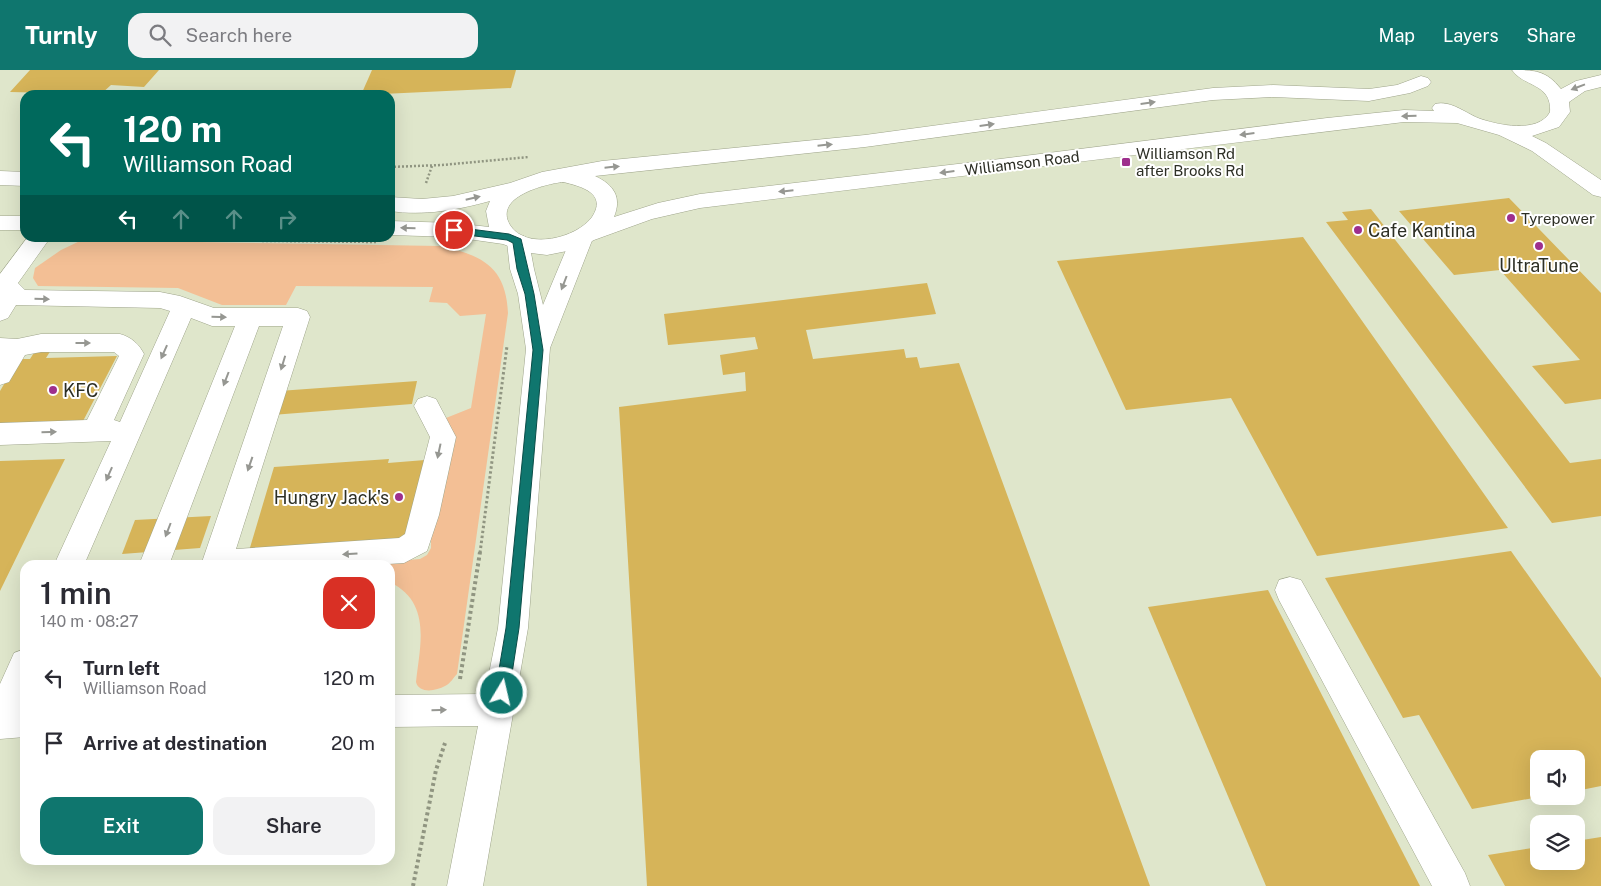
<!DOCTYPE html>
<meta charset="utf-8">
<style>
body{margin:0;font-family:"Public Sans",sans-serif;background:#f2f2f3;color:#2b2b33;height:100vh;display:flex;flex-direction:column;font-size:19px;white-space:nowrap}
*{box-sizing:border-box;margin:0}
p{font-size:16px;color:#7c7c81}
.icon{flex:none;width:28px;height:28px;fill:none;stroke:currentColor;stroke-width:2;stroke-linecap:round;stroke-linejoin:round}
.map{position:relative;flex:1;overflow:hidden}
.drawer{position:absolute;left:20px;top:490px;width:375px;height:305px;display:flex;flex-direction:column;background:#fff;border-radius:15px;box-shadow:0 5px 20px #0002}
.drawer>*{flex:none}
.banner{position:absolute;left:20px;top:20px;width:375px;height:152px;border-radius:15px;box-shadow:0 5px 20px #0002;background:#00695c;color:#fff;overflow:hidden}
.tools{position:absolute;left:1530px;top:680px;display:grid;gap:10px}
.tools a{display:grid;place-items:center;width:55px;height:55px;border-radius:10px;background:#fff;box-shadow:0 5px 20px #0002;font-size:25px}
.pin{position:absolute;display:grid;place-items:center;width:42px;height:42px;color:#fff;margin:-21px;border:2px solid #fff;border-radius:50%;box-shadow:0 1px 5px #0007}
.me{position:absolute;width:55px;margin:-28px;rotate:9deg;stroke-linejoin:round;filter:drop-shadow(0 0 4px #0008)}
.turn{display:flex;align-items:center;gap:18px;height:105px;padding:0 20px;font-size:22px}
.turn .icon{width:65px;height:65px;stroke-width:2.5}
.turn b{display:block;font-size:35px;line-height:42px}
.lanes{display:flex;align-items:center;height:48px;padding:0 20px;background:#0003;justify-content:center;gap:25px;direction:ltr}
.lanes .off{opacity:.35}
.round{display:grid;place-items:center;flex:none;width:52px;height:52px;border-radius:15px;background:#f2f2f3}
.overview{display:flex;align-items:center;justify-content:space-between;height:85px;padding:0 20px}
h1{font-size:30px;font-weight:600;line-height:38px}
.action{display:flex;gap:10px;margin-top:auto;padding:10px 20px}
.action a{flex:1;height:58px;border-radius:15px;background:#0f766e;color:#fff;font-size:20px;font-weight:600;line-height:58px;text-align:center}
.action a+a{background:#f2f2f3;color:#2b2b33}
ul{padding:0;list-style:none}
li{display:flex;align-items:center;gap:15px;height:65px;padding:0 20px}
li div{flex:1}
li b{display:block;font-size:19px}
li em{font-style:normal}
header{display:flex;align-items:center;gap:30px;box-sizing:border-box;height:70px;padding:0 25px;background:#0f766e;color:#fff}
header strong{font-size:24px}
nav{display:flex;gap:28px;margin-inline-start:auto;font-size:18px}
.search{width:350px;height:45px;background:#f2f2f3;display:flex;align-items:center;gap:12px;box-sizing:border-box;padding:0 18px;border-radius:15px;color:#7c7c81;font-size:19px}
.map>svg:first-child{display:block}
.green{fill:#f3bf95}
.building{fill:#d6b459}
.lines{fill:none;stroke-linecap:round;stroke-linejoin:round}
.minor-casing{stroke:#9ea48a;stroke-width:1}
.major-casing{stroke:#9ea48a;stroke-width:1}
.path-far2{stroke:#909581;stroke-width:2.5;stroke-dasharray:2 2;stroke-linecap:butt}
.path-far1{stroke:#909581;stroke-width:3;stroke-dasharray:2.5 2.5;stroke-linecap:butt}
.path{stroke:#909581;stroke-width:4;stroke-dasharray:3 3;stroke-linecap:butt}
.minor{fill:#fff;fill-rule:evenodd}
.major{fill:#fff;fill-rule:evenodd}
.oneway{fill:#969792}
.route{fill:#0f766e;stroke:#0a4d48}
.poi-dot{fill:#9e2f8d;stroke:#fff;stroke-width:2}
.labels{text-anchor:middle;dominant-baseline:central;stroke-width:4;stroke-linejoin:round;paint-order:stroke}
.far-poi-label{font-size:15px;fill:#2d2f25;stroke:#fff;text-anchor:start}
.far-street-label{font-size:15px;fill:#2d2f25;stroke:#fff}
.poi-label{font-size:18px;fill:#2d2f25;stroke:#fff;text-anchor:start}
</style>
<header>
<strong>Turnly</strong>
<div class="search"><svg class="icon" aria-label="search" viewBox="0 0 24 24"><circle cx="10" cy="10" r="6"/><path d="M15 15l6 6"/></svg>Search here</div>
<nav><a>Map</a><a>Layers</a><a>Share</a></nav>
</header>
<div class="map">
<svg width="1601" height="816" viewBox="0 0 1601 816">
<rect width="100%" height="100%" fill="#dfe6cb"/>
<path class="green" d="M 82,170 L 440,176 C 481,185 506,196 508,243 L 457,604 C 454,607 450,614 445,616 C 436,621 419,624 416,612 C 420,575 432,533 390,512 L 390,495 L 351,495 L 420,489 L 427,485 L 431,478 L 431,450 L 451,362 L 446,348 L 471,338 L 486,244 L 460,246 L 447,233 L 429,232 L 433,217 L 296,216 L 286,235 L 222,235 L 178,218 L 38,216 L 33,208 L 35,198 L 61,180 Z"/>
<g class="building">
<polygon points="30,0 159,0 144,17 111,15 101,24 10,22"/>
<polygon points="372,0 516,0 511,18 361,25"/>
<polygon points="1509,128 1601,223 1601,329 1565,334 1532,296 1580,290 1500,200 1454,205 1399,141"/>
<polygon points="1371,139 1570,393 1601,389 1601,446 1552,453 1326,152 1348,150 1342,142"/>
<polygon points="1303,167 1508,458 1317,486 1231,328 1126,340 1057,191"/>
<polygon points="927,213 936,244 806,260 813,289 904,279 906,288 917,287 920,298 959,293 1150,816 647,816 619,337 746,321 745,302 723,305 720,285 758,279 755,267 668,275 664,244"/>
<polygon points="46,264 61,264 46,288 117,286 82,353 0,357 0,321 19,289 30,289"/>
<polygon points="417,311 412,334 272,345 279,321"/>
<polygon points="65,389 41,437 0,521 0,391"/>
<polygon points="389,389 388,393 425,390 414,445 403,470 385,471 380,495 351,495 249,481 274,397"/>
<polygon points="211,446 200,478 122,484 135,450"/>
<polygon points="1511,481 1601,608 1601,716 1576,721 1576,689 1539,689 1539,727 1472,739 1419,645 1403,648 1325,508"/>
<polygon points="1268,520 1420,816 1266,816 1148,537"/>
<polygon points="1601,767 1601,816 1505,816 1488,785 1539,777 1539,791 1576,791 1576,771"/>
</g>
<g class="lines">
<g class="minor-casing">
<g id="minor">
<polygon points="582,160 590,163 593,168 550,278 528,558 483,816 447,816 478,656 390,657 390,625 485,624 498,558 526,279 518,224 510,199 507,172 510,167 518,164 526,167 529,172 534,199 543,235 571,168 574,163"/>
<path d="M 27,168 L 50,168 L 18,213 L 25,220 L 160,222 L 180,226 L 214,238 L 298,238 L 307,241 L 310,247 L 236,479 L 399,468 L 405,464 L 430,367 L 414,336 L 418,329 L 427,326 L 436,329 L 456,367 L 439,445 L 427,481 L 404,493 L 372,495 L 201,495 L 283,256 L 259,256 L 169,495 L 139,495 L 235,256 L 212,256 L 191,248 L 84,495 L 54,495 L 111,371 L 0,375 L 0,353 L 87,350 L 119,286 L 114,282 L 41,282 L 25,285 L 9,312 L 0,315 L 0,268 L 17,269 L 41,264 L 120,264 C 131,267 139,274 144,284 L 114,350 L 120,352 L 170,241 L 160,238 L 16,235 L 8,248 L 0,251 L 0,204 Z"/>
<polygon points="1290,507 1301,510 1465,803 1470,816 1432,816 1279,530 1275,520 1279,510"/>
<polygon points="25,579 25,630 23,635 25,635 25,667 0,669 0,614 14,583"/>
</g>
</g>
<g class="major-casing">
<g id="major">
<path d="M 1512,0 C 1534,0 1546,0 1561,19 L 1576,11 L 1601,5 L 1601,17 L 1585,21 L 1569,32 L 1570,42 L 1559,57 L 1532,66 L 1546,73 L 1601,110 L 1601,127 L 1593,125 L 1532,81 L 1499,65 L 1457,53 L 1404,52 L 700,138 L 652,149 L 594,170 L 577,179 L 547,185 L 523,182 L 503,174 L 454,167 L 390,165 L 390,151 L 454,153 L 489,157 L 486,141 L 490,131 C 457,140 424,146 390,141 L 390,127 L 422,129 L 453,126 L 510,113 L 542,102 L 602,91 L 865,65 L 1213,18 L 1273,15 L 1369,19 L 1397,15 L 1421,6 L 1428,8 L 1431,12 L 1428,16 L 1410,23 L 1369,31 L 1273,27 L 1213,30 L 865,77 L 595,106 C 614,115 622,127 614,147 L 658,133 L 700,124 L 992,90 L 1327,48 L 1404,40 L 1434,41 L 1432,38 L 1435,34 C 1450,30 1464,42 1478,48 C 1497,55 1538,64 1550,42 C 1552,13 1523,17 1512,0 ZM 563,112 C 580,116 608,123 592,147 C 577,168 526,181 510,155 C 493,127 545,114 563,112 Z"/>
<polygon points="0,101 25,102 25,116 0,115"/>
<rect x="0" y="146" width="25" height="14"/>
</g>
</g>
<g class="path-far2">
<polyline points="390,97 442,95 529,87"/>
<polyline points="426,113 432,96"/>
<polyline points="66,169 377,172"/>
</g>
<polyline class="path-far1" points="480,483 507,276"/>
<g class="path">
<polyline points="460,609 480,482"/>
<polyline points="413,816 436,700 445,673"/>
</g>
<use href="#minor" class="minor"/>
<use href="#major" class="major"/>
</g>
<defs><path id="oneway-solid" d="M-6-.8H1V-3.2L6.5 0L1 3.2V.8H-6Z" transform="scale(1.25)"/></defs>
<g class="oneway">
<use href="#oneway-solid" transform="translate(1578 17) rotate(159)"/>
<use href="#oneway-solid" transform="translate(1148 33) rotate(-8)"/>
<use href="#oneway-solid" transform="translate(1409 46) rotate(179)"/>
<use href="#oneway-solid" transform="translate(987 55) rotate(-8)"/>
<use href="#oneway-solid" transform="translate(1247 64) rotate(173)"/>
<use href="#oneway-solid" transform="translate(825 75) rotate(-6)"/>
<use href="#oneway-solid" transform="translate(612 97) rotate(-6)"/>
<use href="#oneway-solid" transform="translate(947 102) rotate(173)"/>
<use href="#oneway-solid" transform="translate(786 121) rotate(174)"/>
<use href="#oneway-solid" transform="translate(473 128) rotate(-13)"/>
<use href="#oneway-solid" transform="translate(408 158) rotate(-179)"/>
<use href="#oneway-solid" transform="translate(564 213) rotate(111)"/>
<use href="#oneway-solid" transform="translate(42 229) rotate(2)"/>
<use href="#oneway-solid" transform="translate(219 247) rotate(2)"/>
<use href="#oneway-solid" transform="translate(83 273)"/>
<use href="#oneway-solid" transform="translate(164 282) rotate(114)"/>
<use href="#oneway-solid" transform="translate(283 293) rotate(107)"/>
<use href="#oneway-solid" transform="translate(226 309) rotate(111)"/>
<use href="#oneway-solid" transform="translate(49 362) rotate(-2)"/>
<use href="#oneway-solid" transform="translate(439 381) rotate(102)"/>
<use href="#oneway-solid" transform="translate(250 394) rotate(109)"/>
<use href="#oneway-solid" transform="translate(109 404) rotate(114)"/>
<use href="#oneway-solid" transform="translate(168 460) rotate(111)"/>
<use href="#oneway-solid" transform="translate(350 484) rotate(176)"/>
<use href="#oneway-solid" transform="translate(439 640) rotate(-1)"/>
</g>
<polygon class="route" points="454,157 509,164 521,169 534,224 543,280 519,558 509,623 507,628 502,630 497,628 495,623 506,558 533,280 525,224 517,199 513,173 507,170 451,163 449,160"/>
<g class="poi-dot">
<rect x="1121" y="87" width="10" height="10" rx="2.5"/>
<circle cx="1511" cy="148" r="5"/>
<circle cx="1358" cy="160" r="5"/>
<circle cx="1539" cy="176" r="5"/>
<circle cx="53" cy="320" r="5"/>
<circle cx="399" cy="427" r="5"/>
</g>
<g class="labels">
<g class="far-poi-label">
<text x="1136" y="83">Williamson Rd<tspan x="1136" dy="17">after Brooks Rd</tspan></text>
<text x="1521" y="148">Tyrepower</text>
</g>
<g class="far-street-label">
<text transform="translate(1022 93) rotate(-7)">Williamson Road</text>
</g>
<g class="poi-label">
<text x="1368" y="160">Cafe Kantina</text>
<text x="1539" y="195" text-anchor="middle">UltraTune</text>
<text x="63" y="320">KFC</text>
<text x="389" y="427" text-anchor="end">Hungry Jack's</text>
</g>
</g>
</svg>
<div class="tools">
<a><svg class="icon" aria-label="sound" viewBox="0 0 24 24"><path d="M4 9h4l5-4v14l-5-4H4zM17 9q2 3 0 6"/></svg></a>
<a><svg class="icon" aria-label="layers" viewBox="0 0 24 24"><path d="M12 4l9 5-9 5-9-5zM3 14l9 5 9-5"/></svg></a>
</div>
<div class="pin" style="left:454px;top:160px;background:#d93025"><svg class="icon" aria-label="arrive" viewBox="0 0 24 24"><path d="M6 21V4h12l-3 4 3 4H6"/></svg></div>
<svg class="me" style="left:502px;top:623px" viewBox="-20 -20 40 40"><circle r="17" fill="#0f766e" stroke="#fff" stroke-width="3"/><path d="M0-11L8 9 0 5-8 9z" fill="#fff"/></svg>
<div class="banner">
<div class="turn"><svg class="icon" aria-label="left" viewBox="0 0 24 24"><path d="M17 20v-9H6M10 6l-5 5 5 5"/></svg><div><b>120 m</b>Williamson Road</div></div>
<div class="lanes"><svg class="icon" aria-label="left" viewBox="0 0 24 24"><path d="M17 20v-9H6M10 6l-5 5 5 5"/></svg><svg class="icon off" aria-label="ahead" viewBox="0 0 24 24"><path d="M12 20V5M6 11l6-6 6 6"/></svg><svg class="icon off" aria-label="ahead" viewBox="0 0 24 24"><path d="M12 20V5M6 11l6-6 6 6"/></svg><svg class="icon off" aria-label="right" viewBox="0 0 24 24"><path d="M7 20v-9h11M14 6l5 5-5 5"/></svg></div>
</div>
<section class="drawer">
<div class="overview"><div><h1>1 min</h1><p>140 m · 08:27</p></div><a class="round" style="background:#d93025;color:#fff"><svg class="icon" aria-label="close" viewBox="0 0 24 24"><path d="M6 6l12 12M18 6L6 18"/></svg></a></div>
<ul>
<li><svg class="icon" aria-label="left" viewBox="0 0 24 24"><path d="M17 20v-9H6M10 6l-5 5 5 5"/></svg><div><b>Turn left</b><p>Williamson Road</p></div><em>120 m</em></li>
<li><svg class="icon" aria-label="arrive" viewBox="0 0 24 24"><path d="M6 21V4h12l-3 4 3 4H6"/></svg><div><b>Arrive at destination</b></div><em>20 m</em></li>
</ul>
<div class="action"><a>Exit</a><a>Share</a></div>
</section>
</div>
